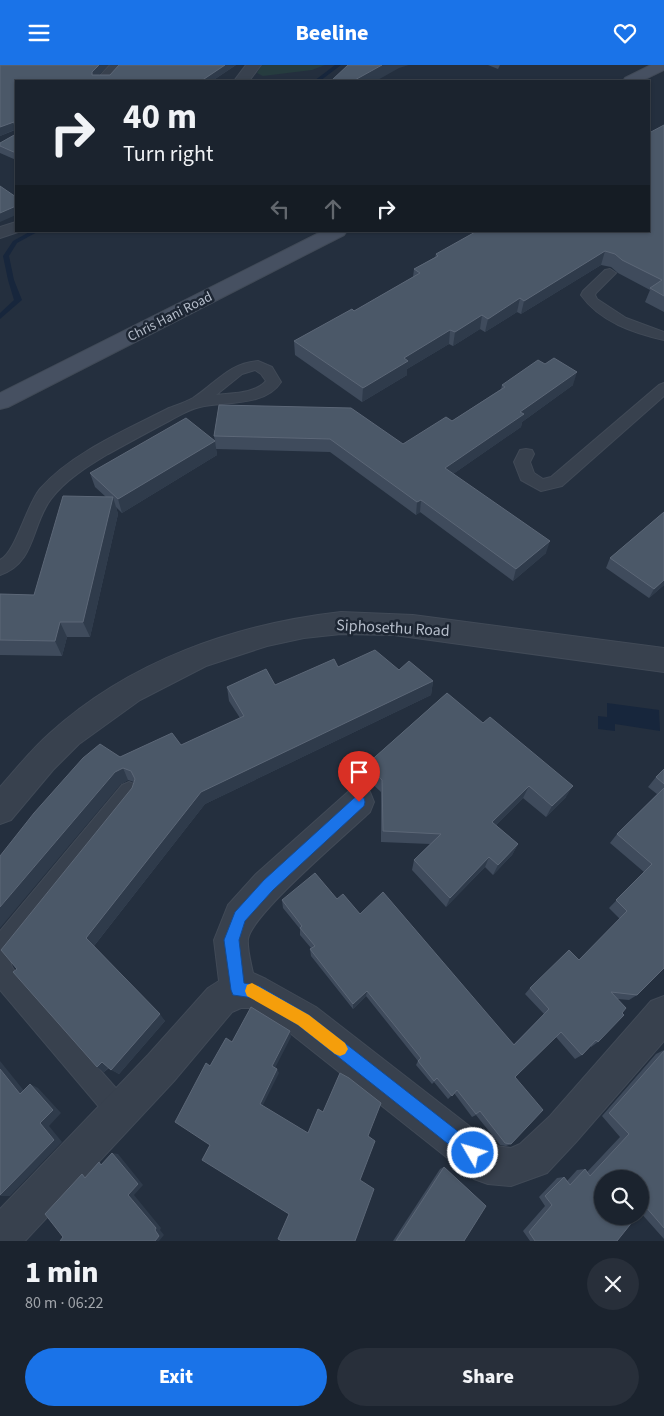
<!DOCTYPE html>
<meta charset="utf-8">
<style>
body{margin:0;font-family:"Source Sans 3",sans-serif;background:#282f3a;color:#f1f3f6;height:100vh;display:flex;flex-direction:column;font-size:19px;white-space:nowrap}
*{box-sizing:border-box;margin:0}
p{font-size:16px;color:#a0a4aa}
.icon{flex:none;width:28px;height:28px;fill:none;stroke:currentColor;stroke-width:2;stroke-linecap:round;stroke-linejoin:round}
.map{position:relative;height:1176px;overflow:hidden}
.sheet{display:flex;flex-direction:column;background:#1b232e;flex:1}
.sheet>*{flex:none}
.banner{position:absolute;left:15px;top:15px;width:635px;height:152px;border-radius:0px;box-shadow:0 1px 4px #0004,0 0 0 1px #39404a;background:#1b232e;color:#f1f3f6;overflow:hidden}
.controls{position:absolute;left:594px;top:1105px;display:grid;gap:10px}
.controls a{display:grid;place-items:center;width:55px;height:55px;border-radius:50%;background:#1b232e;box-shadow:0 1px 4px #0004,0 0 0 1px #39404a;font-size:25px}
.pin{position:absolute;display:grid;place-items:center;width:42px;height:42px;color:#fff;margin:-51px -21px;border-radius:50% 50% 50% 0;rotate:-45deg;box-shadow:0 0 5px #0007}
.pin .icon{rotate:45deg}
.me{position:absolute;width:55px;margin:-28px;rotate:308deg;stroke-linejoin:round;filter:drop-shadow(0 0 4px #0008)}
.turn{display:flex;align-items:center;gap:18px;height:105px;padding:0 25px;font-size:22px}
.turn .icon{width:65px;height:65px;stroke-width:2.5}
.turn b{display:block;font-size:35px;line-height:42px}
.lanes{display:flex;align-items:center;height:48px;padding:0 25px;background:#0003;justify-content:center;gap:25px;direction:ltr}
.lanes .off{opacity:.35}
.round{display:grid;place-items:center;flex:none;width:52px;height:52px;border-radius:26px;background:#282f3a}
.summary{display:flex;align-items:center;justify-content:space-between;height:85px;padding:0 25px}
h1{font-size:30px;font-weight:800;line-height:38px}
.action{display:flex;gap:10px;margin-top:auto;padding:10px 25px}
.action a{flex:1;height:58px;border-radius:30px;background:#1a73e8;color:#fff;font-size:20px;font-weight:800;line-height:58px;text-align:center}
.action a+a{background:#282f3a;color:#f1f3f6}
header{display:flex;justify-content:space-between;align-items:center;height:65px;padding:0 25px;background:#1a73e8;color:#fff;font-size:22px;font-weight:800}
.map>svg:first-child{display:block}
.green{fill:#263c3f}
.water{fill:#17263c}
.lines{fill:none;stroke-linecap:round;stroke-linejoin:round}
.stream{fill:#17263c;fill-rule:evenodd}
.service-casing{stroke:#414a57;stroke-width:2}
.minor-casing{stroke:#414a57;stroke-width:2}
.tertiary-casing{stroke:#414a57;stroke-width:2}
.secondary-casing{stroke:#414a57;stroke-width:2}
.service{fill:#38414e;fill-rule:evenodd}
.minor{fill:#38414e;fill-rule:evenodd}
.tertiary{fill:#38414e;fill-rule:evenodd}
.secondary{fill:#465061;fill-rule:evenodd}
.wall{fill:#3f4b5c}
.shaded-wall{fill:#2f3b4b}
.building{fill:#4b5868;stroke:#5c6777}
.route{fill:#1a73e8;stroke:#114b97}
.slow{fill:#f59e0b}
.labels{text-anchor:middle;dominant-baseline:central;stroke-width:5;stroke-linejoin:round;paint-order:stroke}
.far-street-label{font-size:14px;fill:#b4bcc9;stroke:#1d2633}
.street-label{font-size:16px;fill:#b4bcc9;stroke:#1d2633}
</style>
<header><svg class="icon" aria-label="menu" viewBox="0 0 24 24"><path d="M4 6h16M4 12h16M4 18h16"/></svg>Beeline<svg class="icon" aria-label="heart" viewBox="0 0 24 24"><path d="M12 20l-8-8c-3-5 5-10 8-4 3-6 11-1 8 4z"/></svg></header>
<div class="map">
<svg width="664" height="1176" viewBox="0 0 664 1176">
<rect width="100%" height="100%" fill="#242f3e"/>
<polygon class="green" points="262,0 325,0 312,5 263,11 257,8"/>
<polygon class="water" points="607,638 659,645 660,666 615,659 615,666 598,664 598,651 607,652"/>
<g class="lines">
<g class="stream">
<polygon points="335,0 341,0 320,16 314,16"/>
<polygon points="31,166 39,166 17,178 9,191 14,215 22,235 0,254 0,248 14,235 8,215 3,191 13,176"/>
</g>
<g class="service-casing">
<g id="service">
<path d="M 610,204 L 616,208 L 596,228 L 595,230 L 597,234 L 626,253 L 664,267 L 664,275 C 634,268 600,257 581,230 L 583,226 L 605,205 Z"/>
<path d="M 258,296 L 272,302 L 281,317 C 265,342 225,336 200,342 C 189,344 179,351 169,356 C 148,367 128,378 108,389 C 88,401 65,415 51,434 C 31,460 36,498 0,510 L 0,495 C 16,487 26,441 40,424 C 71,388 128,364 169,343 C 177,340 186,337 193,333 C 216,318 229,298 258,296 ZM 255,305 L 261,309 L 266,316 C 255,329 231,328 216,330 L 242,309 Z"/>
<polygon points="664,318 664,331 562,421 541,426 521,415 514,397 520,385 526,384 532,385 534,389 530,397 534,408 543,414 551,412 659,320"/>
<polygon points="129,717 136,720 139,727 136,734 16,882 9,893 12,902 20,914 129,1038 133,1047 129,1056 120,1060 111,1056 0,925 0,866 122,720"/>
</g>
</g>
<g class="minor-casing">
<g id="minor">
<polygon points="110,0 125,0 110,16 95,16"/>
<polygon points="246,0 261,0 249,16 234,16"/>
<polygon points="16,157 16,166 21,166 0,173 0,162"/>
<path d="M 359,723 L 370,727 L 374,737 L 370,747 C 347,769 252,849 248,874 C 247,884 251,898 253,908 L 266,914 L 316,942 L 495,1081 L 511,1083 L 520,1079 L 550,1051 L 651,936 L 664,931 L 664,976 L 576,1077 L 547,1108 L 511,1121 L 488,1119 L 474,1114 L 290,968 L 250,943 L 241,943 L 232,947 L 174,1016 L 25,1176 L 0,1176 L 0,1144 L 148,990 L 208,923 L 219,916 L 214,875 L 228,840 L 256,809 L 348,727 Z"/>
</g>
</g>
<g class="tertiary-casing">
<path id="tertiary" d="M 341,547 L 413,550 L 664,583 L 664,607 L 394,570 L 341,569 L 304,573 L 267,581 L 206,601 L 140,635 L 79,679 L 53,705 L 11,755 L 0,759 L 0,722 C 16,704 31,685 49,669 C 129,596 235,559 341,547 Z"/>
</g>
<g class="secondary-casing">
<g id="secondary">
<polygon points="651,0 664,0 664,5 641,16 623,16 625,13"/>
<polygon points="323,166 347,166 344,170 8,342 0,344 0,328"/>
</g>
</g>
<use href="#service" class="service"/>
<use href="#minor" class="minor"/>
<use href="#tertiary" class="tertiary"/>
<use href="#secondary" class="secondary"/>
</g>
<g class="wall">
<polygon points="0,0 108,0 98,10 110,10 119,0 236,0 212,16 16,16 16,95 0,88 0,78 16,69 15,65 0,71"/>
<polygon points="488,0 500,0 498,4"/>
<polygon points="664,60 664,247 645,237 650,225 618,208 611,202 601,200 521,249 517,247 485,267 480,264 453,281 449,279 407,304 407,310 362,337 295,290 294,276 354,246 413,212 414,204 435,192 436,189 649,166"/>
<polygon points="502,320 573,320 522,357 521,362 453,409 546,488 513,516 420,447 416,450 330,387 216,384 217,390 122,448 116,442 118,449 90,572 67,572 62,591 0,590 0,529 34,530 106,432 95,422 90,408 215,376 214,371 219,340 403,379 452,356 501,324"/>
<polygon points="664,447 664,520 649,533 606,503 610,493"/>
<polygon points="338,602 399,605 433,616 431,630 205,739 94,881 165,956 119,1009 109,1003 104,1007 17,904 132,723 134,717 128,715 121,719 120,692 181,680 240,653 229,636 227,622 275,620"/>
<polygon points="447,628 566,732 546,752 523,733 496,760 518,779 512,790 493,810 485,802 446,842 412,805 414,795 430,779 381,777 381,727 365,712 366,700"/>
<polygon points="664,704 664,903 637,930 629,935 618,934 598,977 591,982 591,981 582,990 575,994 556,972 515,1012 511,1079 506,1081 500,1080 476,1050 472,1052 454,1028 448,1034 434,1017 432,1019 416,1000 418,996 366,931 353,944 311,891 310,884 311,883 300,870 300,864 283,843 282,835 337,834 360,849 514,979 544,949 525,929 530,923 579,895 620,854 609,843 644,807 610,778 617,769 657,729 648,722 656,712"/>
<polygon points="664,985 664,1174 640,1147 617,1176 530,1176 523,1166 545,1141 539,1132 557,1113 564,1112 567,1116 577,1105 585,1104 587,1107 620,1072 602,1051 656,989"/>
<polygon points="444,1102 464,1176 393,1176 440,1104"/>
</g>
<g class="shaded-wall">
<polygon points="99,0 108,0 94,15 94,16 92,7"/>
<polygon points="225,0 236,0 212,16 201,16"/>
<polygon points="382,0 409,0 399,3 376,16 353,16"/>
<polygon points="14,57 16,64 0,71 0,62"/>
<polygon points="16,141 16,150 0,157 0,148"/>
<polygon points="605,186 601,200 521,249 524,236"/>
<polygon points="520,233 517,247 485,267 488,254"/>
<polygon points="482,250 480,264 453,281 455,267"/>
<polygon points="450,265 449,279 407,304 407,310 362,337 363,323 404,293"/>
<polygon points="577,307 573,320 522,357 521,362 443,416 445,403 520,347"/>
<polygon points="215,376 217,390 122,448 118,434"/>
<polygon points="113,432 118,449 90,572 83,557"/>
<polygon points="421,435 420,447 416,450 417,437"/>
<polygon points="550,476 546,488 513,516 516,504"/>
<polygon points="664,515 664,520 649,533 654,524"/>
<polygon points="60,557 67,572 62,591 55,576"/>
<polygon points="433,616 431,630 205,739 93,882 86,873 201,727"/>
<polygon points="123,703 128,715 121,719 0,863 0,842 115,707"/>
<polygon points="529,721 523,733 488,768 492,757"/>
<polygon points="573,721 566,732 546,752 552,741"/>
<polygon points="518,779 512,790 493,810 498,800"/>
<polygon points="489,792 485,802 446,842 450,833"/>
<polygon points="367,926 366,931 353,944 353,939"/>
<polygon points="160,949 165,956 119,1009 111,1005"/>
<polygon points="290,966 291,972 274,1005 272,1001"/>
<polygon points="0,996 29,1032 20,1029 0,1004"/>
<polygon points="102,997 109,1002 104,1007 97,1002"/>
<polygon points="277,1004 279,1008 262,1042 260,1039"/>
<polygon points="30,1019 38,1023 61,1048 49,1061 62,1077 10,1131 0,1131"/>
<polygon points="112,1088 118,1089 143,1120 134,1130 161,1163 160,1165 164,1170 159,1176 155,1176 128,1130"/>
</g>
<g class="building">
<polygon points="0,0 99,0 92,7 92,10 110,10 119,0 225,0 201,16 16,16 16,88 0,81 0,78 16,69 14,57 0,62"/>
<polygon points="348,0 382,0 353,16 331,16"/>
<polygon points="664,60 664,231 650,223 662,215 622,195 615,189 605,186 524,236 520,233 488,254 482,250 455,267 450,265 404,293 408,296 363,323 294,276 352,244 354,246 420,208 414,204 438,191 436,189 477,166 649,166 649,68"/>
<polygon points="0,121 16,132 16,141 0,148"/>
<polygon points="554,293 577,307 520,347 524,349 445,403 550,476 516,504 421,435 417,437 330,374 214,371 219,340 351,343 403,379 446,352 452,356 505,322 502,320 538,295 545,299"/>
<polygon points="186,353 215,376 118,434 90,408"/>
<polygon points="63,431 113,432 83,557 60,557 55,576 0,575 0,529 34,530"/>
<polygon points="664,447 664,515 654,524 610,493"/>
<polygon points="375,585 399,605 409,596 433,616 201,727 86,873 160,949 111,1005 102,997 97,1002 13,907 17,904 1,885 132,723 135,714 131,706 123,703 115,707 0,842 0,791 34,748 83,693 100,679 120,692 172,668 181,680 244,651 227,622 266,604 275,620 334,594 338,602"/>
<polygon points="447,628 483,658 490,652 573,721 552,741 529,721 492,757 518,779 498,800 489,792 450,833 414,795 441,769 383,766 382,715 366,700"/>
<polygon points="664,704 664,719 656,712"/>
<polygon points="664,723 664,903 637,930 611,927 626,943 622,948 624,950 598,977 596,975 582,990 561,967 515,1012 543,1045 511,1079 505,1078 480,1046 476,1049 457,1025 452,1031 437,1013 434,1016 418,996 421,993 367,926 353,939 310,884 315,881 300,863 302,861 282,835 315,808 337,834 343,829 360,849 383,827 514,980 549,944 530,923 569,885 579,895 627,846 616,835 652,799 617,769"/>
<polygon points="251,942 290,966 272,1001 277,1004 260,1039 308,1068 318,1044 323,1047 340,1008 349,1013 381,1038 368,1071 375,1076 360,1115 374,1124 355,1176 282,1176 278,1174 289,1149 202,1095 210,1080 175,1057 206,998 210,1001 226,973 232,977"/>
<polygon points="664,986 664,1163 645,1141 640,1147 640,1114 602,1114 602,1151 637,1151 617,1176 535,1176 529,1167 552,1140 545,1131 564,1112 570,1120 585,1104 590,1111 629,1069 609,1048"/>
<polygon points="0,1004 20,1029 30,1019 53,1045 40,1058 54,1075 0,1130"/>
<polygon points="112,1088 138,1119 128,1130 156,1163 155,1165 159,1171 155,1176 60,1176 63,1172 45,1149 82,1109 85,1113 99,1097 101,1100"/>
<polygon points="444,1102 486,1141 464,1176 396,1176"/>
</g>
<polygon class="route" points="359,731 364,733 365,737 364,741 273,825 245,856 239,875 244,918 259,921 309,950 478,1082 481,1088 478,1094 473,1096 467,1094 298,960 253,933 233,930 231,925 224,875 235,847 264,815 354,733"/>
<polygon class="slow" points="252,918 309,950 345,978 348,984 345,989 340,991 335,989 298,960 247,931 245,926 247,920"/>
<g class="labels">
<g class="far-street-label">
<text transform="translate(170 252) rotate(-27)">Chris Hani Road</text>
</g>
<g class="street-label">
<text transform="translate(393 563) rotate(3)">Siphosethu Road</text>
</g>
</g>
</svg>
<div class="controls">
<a><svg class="icon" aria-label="search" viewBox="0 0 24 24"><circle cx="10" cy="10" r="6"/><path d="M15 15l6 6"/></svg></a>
</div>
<div class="pin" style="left:359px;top:737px;background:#d93025"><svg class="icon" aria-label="arrive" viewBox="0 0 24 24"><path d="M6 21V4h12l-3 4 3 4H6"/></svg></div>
<svg class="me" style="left:473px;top:1088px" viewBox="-20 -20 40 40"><circle r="17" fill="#1a73e8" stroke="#fff" stroke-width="3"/><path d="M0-11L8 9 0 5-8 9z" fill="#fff"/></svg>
<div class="banner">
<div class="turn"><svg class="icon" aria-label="right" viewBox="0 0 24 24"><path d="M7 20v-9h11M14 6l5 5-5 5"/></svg><div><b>40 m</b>Turn right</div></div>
<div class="lanes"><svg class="icon off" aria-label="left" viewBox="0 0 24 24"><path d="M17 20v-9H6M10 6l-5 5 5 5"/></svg><svg class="icon off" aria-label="ahead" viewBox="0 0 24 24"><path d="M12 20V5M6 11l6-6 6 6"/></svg><svg class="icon" aria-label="right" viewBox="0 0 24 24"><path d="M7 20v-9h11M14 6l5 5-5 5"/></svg></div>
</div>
</div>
<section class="sheet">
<div class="summary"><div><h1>1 min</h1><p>80 m · 06:22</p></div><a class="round"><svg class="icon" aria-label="close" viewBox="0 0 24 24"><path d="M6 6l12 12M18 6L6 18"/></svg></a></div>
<div class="action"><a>Exit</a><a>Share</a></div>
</section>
